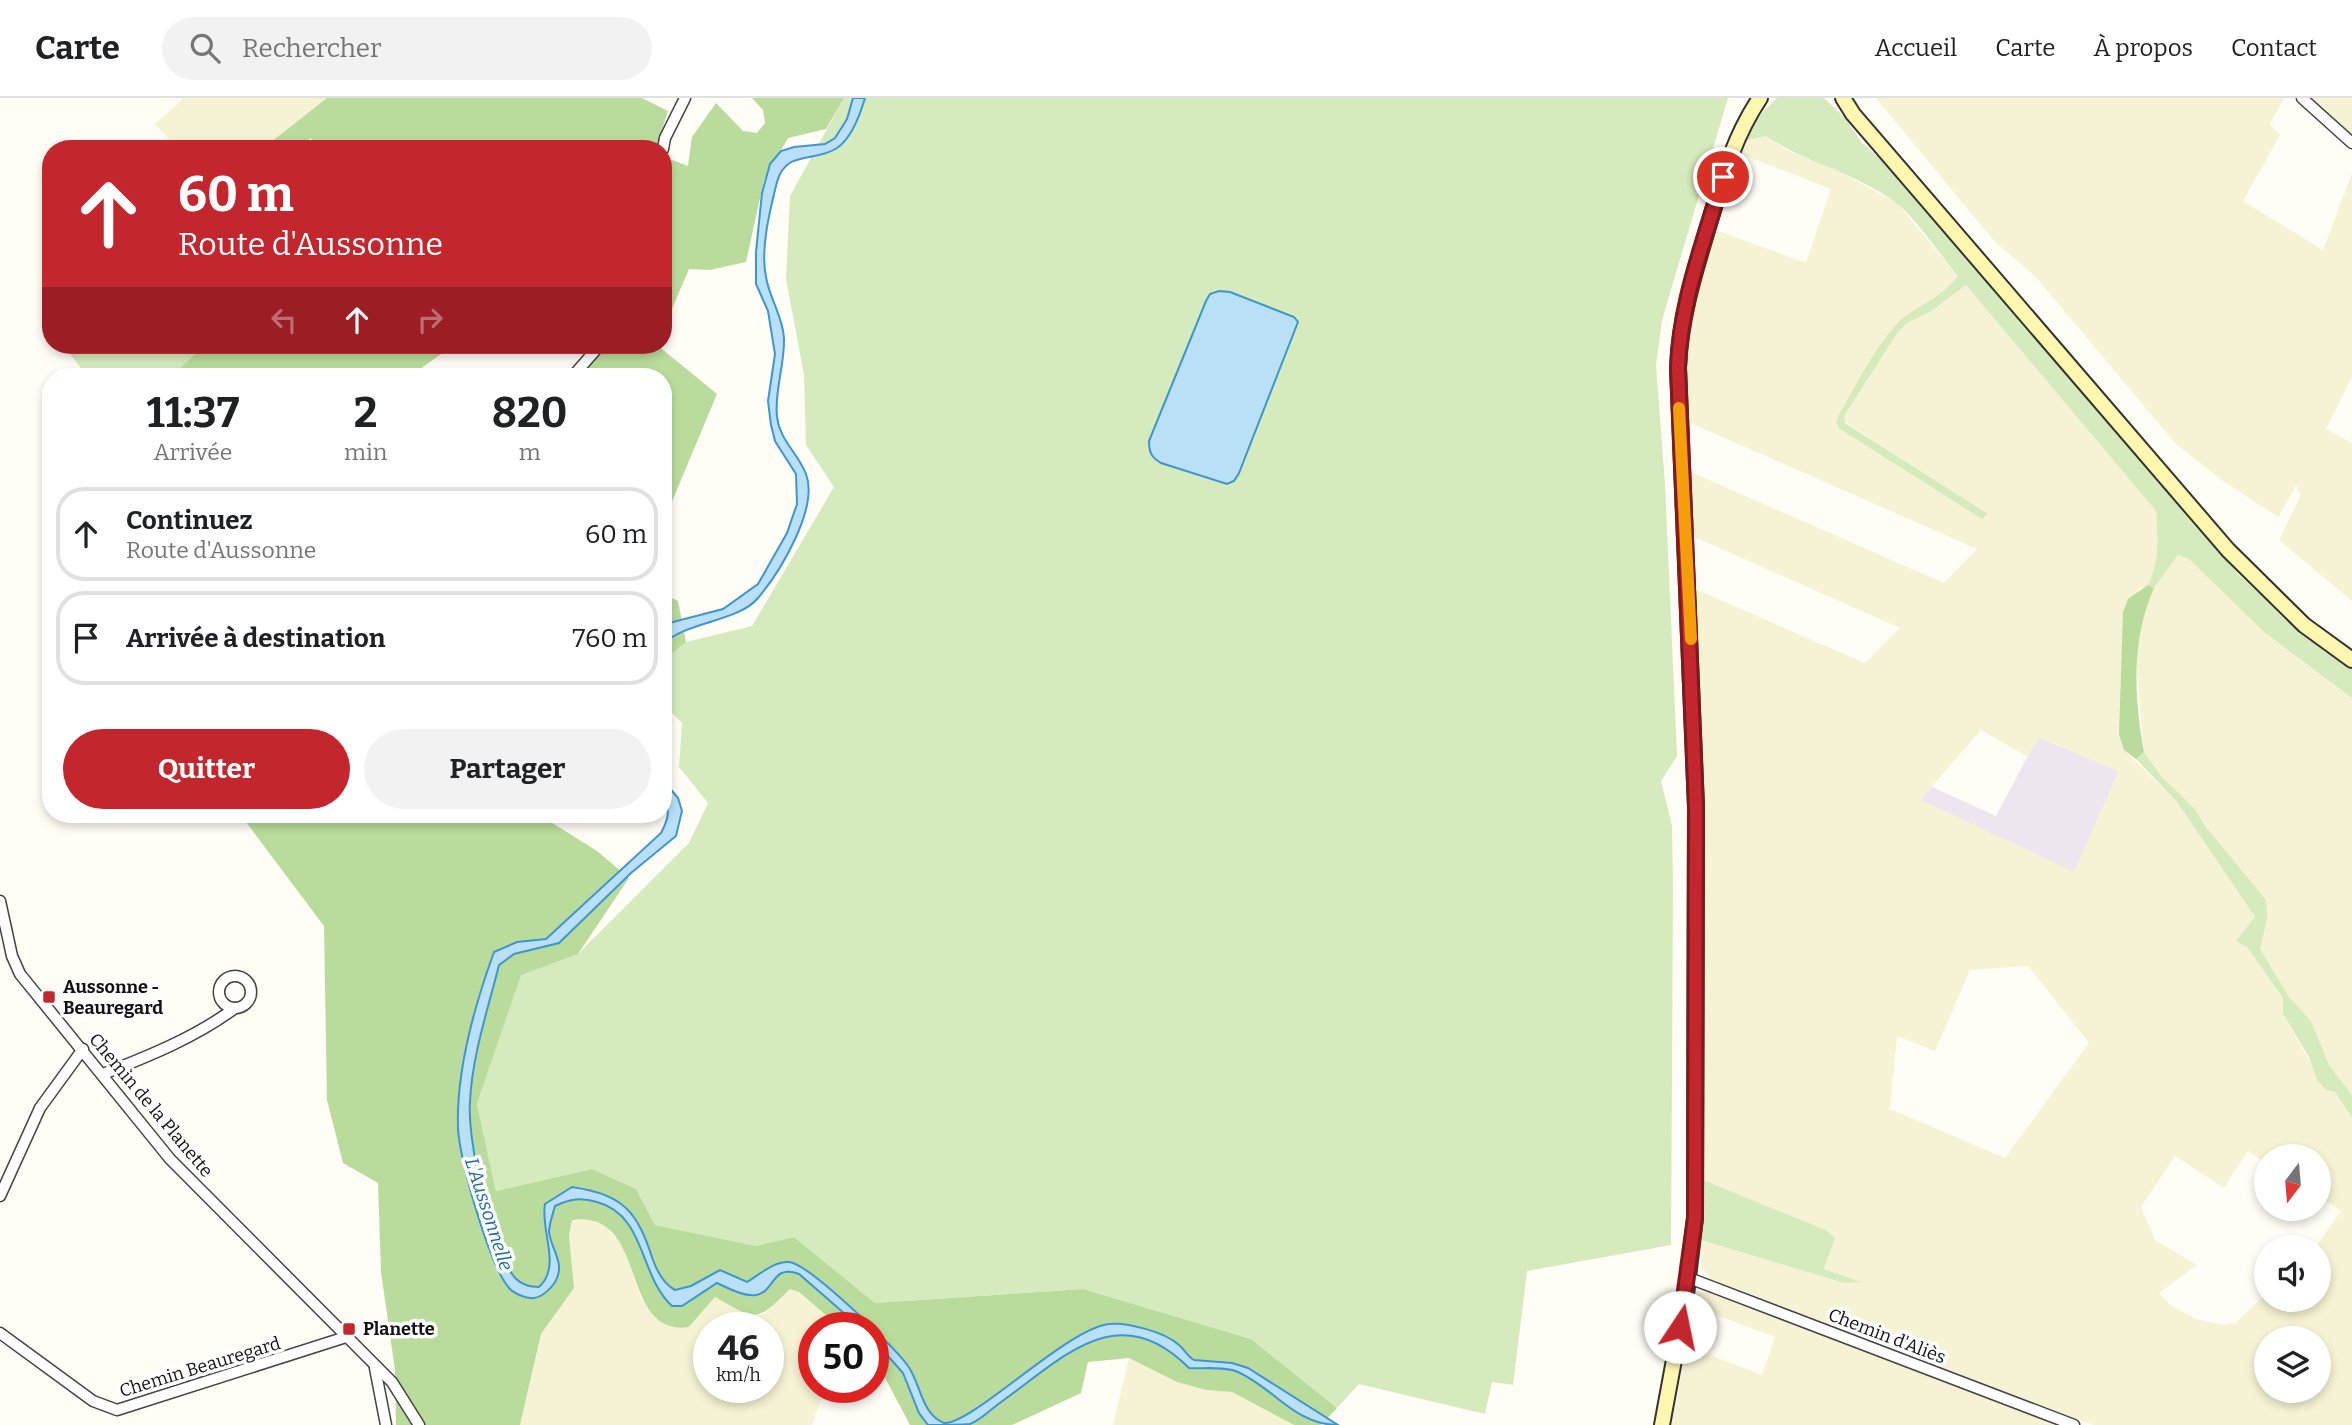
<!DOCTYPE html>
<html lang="fr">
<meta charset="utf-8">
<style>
body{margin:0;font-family:Bitter,serif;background:#f2f2f2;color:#202124;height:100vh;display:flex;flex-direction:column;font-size:26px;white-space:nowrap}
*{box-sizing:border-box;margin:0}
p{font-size:23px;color:#757577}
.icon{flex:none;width:38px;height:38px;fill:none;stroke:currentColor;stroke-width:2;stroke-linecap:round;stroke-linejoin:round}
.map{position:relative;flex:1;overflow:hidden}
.details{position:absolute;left:42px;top:270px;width:630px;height:455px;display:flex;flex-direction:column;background:#fff;border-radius:28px;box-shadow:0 4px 10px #0003}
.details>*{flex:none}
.banner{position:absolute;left:42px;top:42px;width:630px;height:214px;border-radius:28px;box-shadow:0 4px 10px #0003;background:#c4262e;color:#fff;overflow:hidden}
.needle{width:46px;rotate:196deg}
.fabs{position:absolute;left:2254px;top:1046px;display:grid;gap:14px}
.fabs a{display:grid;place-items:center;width:77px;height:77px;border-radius:50%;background:#fff;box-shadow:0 4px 10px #0003;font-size:35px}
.speed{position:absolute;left:693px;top:1214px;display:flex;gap:14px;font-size:35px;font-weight:700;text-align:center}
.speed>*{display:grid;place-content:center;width:91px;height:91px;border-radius:50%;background:#fff;box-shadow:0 4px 10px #0003;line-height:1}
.speed small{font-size:18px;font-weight:400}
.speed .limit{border:10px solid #d22;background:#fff;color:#111}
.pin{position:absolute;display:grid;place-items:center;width:60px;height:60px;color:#fff;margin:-30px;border:4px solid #fff;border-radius:50%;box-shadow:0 2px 7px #0007}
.me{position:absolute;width:77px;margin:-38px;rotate:11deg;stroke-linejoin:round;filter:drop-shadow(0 0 5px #0008)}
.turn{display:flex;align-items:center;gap:24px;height:147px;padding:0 21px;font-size:32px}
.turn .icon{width:91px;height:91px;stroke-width:2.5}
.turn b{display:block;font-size:49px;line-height:60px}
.lanes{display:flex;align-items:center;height:66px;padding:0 21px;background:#0003;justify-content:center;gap:35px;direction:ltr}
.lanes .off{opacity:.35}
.eta{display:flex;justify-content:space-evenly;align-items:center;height:119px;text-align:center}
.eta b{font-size:42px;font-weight:700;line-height:49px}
.action{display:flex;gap:14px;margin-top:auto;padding:14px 21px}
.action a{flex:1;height:80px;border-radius:42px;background:#c4262e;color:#fff;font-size:28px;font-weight:700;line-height:80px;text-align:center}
.action a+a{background:#f2f2f2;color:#202124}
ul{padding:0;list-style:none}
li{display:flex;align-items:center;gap:21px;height:94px;margin:0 14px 10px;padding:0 7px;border:4px solid #e0e0e0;border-radius:28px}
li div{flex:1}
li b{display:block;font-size:26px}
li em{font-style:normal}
header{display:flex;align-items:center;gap:42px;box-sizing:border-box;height:98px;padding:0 35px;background:#fff;border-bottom:2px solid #e0e0e0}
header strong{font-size:33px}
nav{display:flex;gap:38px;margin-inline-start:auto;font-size:24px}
.search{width:490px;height:63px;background:#f2f2f2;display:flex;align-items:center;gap:18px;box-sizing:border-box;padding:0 24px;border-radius:38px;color:#757577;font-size:26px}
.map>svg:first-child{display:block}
.industrial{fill:#eee6ef}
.farmland{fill:#f6f3d4;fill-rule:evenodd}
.green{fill:#d5ebbd;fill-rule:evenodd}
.forest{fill:#b9dc9c}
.water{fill:#b9e0f7;stroke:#3f96cf;stroke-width:2}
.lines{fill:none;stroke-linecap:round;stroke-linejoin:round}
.street-casing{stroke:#444;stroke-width:13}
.secondary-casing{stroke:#333;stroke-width:18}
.street{stroke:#fff;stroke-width:10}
.secondary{stroke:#fff6b0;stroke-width:14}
.route-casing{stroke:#7f191e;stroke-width:18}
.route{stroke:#c4262e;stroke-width:12}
.slow{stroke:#f59e0b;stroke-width:12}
.poi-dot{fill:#c4262e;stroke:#fff;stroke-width:2.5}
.labels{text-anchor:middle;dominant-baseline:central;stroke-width:7;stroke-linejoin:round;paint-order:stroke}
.poi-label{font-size:18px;font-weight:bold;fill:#111;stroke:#fff;text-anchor:start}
.street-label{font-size:18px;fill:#111;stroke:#fff}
.water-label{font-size:19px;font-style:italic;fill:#1768a6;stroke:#fff}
</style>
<header>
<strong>Carte</strong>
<div class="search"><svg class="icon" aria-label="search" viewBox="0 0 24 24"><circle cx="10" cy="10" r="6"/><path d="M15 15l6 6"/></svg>Rechercher</div>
<nav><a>Accueil</a><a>Carte</a><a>À propos</a><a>Contact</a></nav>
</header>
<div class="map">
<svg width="2352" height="1327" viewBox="0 0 2352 1327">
<rect width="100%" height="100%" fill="#fffdf5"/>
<polygon class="industrial" points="2038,639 2119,673 2074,775 1920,702 1930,688 1996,718"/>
<g class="farmland">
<polygon points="184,0 327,0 262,51 178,51 155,26"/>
<polygon points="1876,0 2284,0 2270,26 2280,37 2243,103 2323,152 2352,75 2352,279 2326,331 2352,345 2352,503 2279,442 2301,397 2296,388 2278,419 2223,383 2176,346 2034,177 1994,143"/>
<polygon points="2310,0 2352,0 2352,40 2310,2"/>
<path d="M 1766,38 L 1785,51 L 1838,73 L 1897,105 L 1958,178 L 1945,195 L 1907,217 L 1836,325 L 1987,416 L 1845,324 L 1844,318 L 1898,234 L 1909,224 L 1930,214 L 1966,187 L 2156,413 L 2159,447 L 2157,469 L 2148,487 L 2139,492 L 2124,652 L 2177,704 L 2255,819 L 2247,849 L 2283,900 L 2283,916 L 2326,992 L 2335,994 L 2352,1020 L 2352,1327 L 2093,1327 L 1711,1181 L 1701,1169 L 1701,1142 L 1844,1185 L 1858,1183 L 1824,1171 L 1835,1140 L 1826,1132 L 1703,1082 L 1703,663 L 1695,491 L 1865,565 L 1900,530 L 1692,438 L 1691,374 L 1944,485 L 1977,451 L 1686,323 L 1687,228 L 1713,131 L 1806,165 L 1831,91 L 1736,54 L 1739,44 ZM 1981,632 L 2028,659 L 2039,639 L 2119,673 L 2074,774 L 1920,702 ZM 2028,868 L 2089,945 L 2005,1060 L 1890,1011 L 1897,938 L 1935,953 L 1970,872 ZM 2248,1053 L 2266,1065 L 2266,1059 L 2319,1059 L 2319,1098 L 2341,1113 L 2315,1150 L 2319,1150 L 2319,1202 L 2266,1202 L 2266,1196 L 2236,1225 L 2223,1227 L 2196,1221 L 2170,1207 L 2159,1195 L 2197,1167 L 2155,1142 L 2141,1109 L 2175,1058 L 2224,1090 ZM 2266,1241 L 2319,1241 L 2319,1293 L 2266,1293 Z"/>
<polygon points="2178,457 2189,461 2264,534 2352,600 2352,997 2329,967 2311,923 2289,899 2260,851 2267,821 2195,711 2161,678 2144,654 2137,574 2137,540 2142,516 2154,490"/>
<path d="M 588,1120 L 606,1128 L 625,1151 L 641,1200 L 655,1220 L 690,1229 L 715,1199 L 748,1218 L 764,1216 L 789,1191 L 799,1194 L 841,1230 L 814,1230 L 814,1290 L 825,1290 L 812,1327 L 520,1327 L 541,1236 L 574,1190 L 569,1137 L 572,1122 ZM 709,1230 L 768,1230 L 768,1290 L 709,1290 Z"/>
<polygon points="1709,1193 2063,1327 1671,1327 1687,1248 1762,1277 1775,1239 1694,1209 1697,1194"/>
<polygon points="1129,1260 1177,1284 1206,1292 1232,1294 1294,1327 1113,1327"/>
</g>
<g class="green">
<path d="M 844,0 L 1728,0 L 1662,222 L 1656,267 L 1665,386 L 1677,658 L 1661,683 L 1672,728 L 1673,792 L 1671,1147 L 1527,1173 L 1513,1287 L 1492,1284 L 1485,1316 L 1359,1286 L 1337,1310 L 1251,1241 L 1083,1191 L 875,1205 L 794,1139 L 756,1148 L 655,1127 L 636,1091 L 592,1071 L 496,1093 L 477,1006 L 521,876 L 578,856 L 689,745 L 708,705 L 679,669 L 682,625 L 663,606 L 663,563 L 686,544 L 752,528 L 834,389 L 806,347 L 804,277 L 786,181 L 790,98 ZM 1206,203 L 1298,224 L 1234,383 L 1161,365 C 1151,359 1149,354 1149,343 Z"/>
<path d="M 1777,0 L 1824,0 L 1846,21 L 1862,45 L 1892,71 L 2239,477 L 2313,544 L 2352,571 L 2352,600 L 2264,534 L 2189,461 L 2178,457 L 2154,490 L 2148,487 C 2160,462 2158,440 2156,413 L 1966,187 L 1930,214 L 1909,224 L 1898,234 L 1844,318 L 1845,325 L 1988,416 L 1982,421 L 1840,331 L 1836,325 L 1838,318 C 1855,289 1872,254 1894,229 C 1913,207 1936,206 1958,178 C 1941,158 1915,119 1895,104 C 1856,75 1806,65 1766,38 L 1739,44 L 1751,26 Z"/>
<polygon points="63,247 204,247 172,278 87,278"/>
<polygon points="2144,654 2161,678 2195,711 2206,729 2266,802 2267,821 2260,851 2289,899 2311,923 2329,967 2352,997 2352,1020 2335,994 2326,992 2317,982 2309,959 2283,916 2283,900 2247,849 2236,843 2255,819 2177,704 2136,661"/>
<polygon points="1703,1082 1826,1132 1835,1140 1824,1171 1861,1184 1844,1185 1701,1142"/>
</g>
<g class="forest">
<polygon points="327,0 642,0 668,13 656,51 314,51 311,40 296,51 262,51"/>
<polygon points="752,0 844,0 826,31 788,40 764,82 746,164 710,172 689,171 663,232 663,87 667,60 688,68 692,39 716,5 743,33 757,35 765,25 763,12"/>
<polygon points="204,247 454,247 410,278 172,278"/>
<polygon points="605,247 657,247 717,296 663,425 663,278 578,278"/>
<path d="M 2148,487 L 2154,490 C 2131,541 2134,599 2144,654 L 2136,661 L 2124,652 L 2119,636 L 2123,514 L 2128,501 Z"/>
<polygon points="663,496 678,503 686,544 663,563"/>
<path d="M 240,716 L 538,716 L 597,753 L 629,780 L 578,856 L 521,877 L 477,1006 L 496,1093 L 592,1071 L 636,1091 L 655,1127 L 756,1148 L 794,1139 L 875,1205 L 1083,1191 L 1251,1241 L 1337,1310 L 1321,1327 L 1294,1327 L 1232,1294 L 1206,1292 L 1177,1284 L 1129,1260 L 1088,1264 L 1081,1295 L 1012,1327 L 910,1327 L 873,1257 L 873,1230 L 841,1230 L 799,1194 L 790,1191 C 755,1226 756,1222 715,1199 L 689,1229 C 618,1240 650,1111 572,1122 L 569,1137 L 574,1190 L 541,1236 L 520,1327 L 396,1327 L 395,1272 L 381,1174 L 378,1085 L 343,1065 L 327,1002 L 324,828 Z"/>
</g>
<g class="water">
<path d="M 853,0 L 865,0 C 860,17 852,40 837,50 C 815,65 786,51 777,84 C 770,112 760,151 766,179 C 769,199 783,219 784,240 C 785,266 774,294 777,319 C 780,343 798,355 806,376 C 819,410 780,474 758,500 C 738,524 687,523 663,546 L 665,526 L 723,511 L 758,486 L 787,435 L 797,406 L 796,376 L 775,343 L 771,327 L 768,303 L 775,256 L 768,213 L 756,186 L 756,154 L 762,95 L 770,66 L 781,53 L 794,49 L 825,46 L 835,40 L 847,21 Z"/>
<path d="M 1219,193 L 1230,194 L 1294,219 L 1298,224 L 1239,375 L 1234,383 L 1227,386 L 1161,365 C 1151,359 1149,354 1149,343 L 1206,203 L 1210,196 Z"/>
<path d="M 663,682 L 678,700 L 682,713 L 676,738 L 631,775 L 559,845 L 514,856 L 499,867 C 488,911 472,958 470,1004 C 467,1043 491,1150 515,1180 C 522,1187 530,1189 539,1189 C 562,1168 540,1133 545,1106 L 572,1089 C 624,1097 637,1113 653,1162 C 657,1173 664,1186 675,1192 L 691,1188 L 720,1172 L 747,1184 C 759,1177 774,1163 789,1164 C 808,1165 895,1249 908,1268 C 921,1286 921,1316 944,1325 C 972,1327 1066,1231 1109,1226 C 1127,1224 1165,1234 1179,1247 C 1185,1252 1187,1258 1194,1262 L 1232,1265 L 1248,1270 L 1338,1327 C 1295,1327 1274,1290 1238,1274 C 1225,1268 1203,1271 1189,1270 C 1118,1198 1063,1260 1001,1304 C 991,1311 981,1322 970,1326 C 959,1327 940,1327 928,1327 L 919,1315 L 903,1275 L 873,1241 L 873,1230 L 861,1230 L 799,1176 C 771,1166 776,1193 756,1197 C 744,1199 728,1190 717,1185 L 682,1208 L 672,1208 C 639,1178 646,1117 597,1104 C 581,1099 570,1101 555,1108 C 553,1116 549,1126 549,1134 C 551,1150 564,1164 557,1180 C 554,1188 543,1199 534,1200 C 527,1201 515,1196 510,1191 C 490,1170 459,1061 458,1030 C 456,972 474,909 494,854 L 517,844 L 546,841 L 661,735 C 675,709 663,709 663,682 Z"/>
</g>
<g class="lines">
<g class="street-casing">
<g id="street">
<polyline points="2302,0 2352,45"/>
<polyline points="663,51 665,40 685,0"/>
<polyline points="573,278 600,247"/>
<polyline points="0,803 12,858 20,876 170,1061 392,1284 419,1327"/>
<circle cx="235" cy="894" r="16"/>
<path d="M 103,976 C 149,958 196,939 235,910"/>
<polyline points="0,1098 40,1010 83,951"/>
<polyline points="1689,1180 2074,1327"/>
<polyline points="0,1235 93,1303 117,1312 346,1239"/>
<polyline points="375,1270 386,1327"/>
</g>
</g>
<g class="secondary-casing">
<g id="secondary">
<polyline points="1843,0 1853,16 2228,452 2304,527 2352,562"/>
<path d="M 1662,1327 L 1686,1197 L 1695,1120 L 1696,709 L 1678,270 C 1680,220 1694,176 1708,129 C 1722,83 1733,40 1760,0"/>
</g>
</g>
<use href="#street" class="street"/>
<use href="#secondary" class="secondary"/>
</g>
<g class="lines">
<g class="route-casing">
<path id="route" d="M 1680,1229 L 1695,1120 L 1696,709 L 1678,270 C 1680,203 1705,142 1723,79"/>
</g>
<use href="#route" class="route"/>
<polyline class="slow" points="1679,310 1691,541"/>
</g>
<g class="poi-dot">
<rect x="42" y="892" width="14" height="14" rx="3.5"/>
<rect x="342" y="1224" width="14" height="14" rx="3.5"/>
</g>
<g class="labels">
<g class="poi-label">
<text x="63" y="889">Aussonne -<tspan x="63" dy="21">Beauregard</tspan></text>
<text x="363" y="1231">Planette</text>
</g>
<g class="street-label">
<text transform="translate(151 1007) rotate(50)">Chemin de la Planette</text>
<text transform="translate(1887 1238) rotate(21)">Chemin d'Aliès</text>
<text transform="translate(200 1269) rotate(-17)">Chemin Beauregard</text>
</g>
<g class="water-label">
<text transform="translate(489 1116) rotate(72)">L'Aussonnelle</text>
</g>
</g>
</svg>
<div class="fabs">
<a><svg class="needle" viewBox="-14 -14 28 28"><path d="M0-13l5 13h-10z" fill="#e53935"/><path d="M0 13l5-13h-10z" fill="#757577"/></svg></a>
<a><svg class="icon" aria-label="sound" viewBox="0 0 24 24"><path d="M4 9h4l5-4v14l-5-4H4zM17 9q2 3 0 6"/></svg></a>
<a><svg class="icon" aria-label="layers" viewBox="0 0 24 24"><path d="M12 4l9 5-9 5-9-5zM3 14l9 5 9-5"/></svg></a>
</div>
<div class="speed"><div>46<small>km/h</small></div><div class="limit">50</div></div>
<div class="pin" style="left:1723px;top:79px;background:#d93025"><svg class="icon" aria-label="arrive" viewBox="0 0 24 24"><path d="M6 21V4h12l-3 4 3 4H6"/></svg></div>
<svg class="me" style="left:1680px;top:1229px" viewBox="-20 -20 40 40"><circle r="19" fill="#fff"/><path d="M0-13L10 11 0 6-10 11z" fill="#c4262e"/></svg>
<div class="banner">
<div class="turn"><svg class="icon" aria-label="ahead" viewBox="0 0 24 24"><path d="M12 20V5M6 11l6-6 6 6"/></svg><div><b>60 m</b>Route d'Aussonne</div></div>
<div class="lanes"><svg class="icon off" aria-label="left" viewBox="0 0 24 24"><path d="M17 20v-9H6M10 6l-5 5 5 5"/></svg><svg class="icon" aria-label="ahead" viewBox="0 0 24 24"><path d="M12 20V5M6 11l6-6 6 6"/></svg><svg class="icon off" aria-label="right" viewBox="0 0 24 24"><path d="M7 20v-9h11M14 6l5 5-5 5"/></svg></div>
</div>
<section class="details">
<div class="eta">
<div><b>11:37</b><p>Arrivée</p></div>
<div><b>2</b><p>min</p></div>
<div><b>820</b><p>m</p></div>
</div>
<ul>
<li><svg class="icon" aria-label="ahead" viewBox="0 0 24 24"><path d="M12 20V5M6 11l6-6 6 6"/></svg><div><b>Continuez</b><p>Route d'Aussonne</p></div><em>60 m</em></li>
<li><svg class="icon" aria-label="arrive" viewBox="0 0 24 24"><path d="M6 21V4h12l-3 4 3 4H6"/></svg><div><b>Arrivée à destination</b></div><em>760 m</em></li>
</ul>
<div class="action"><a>Quitter</a><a>Partager</a></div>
</section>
</div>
